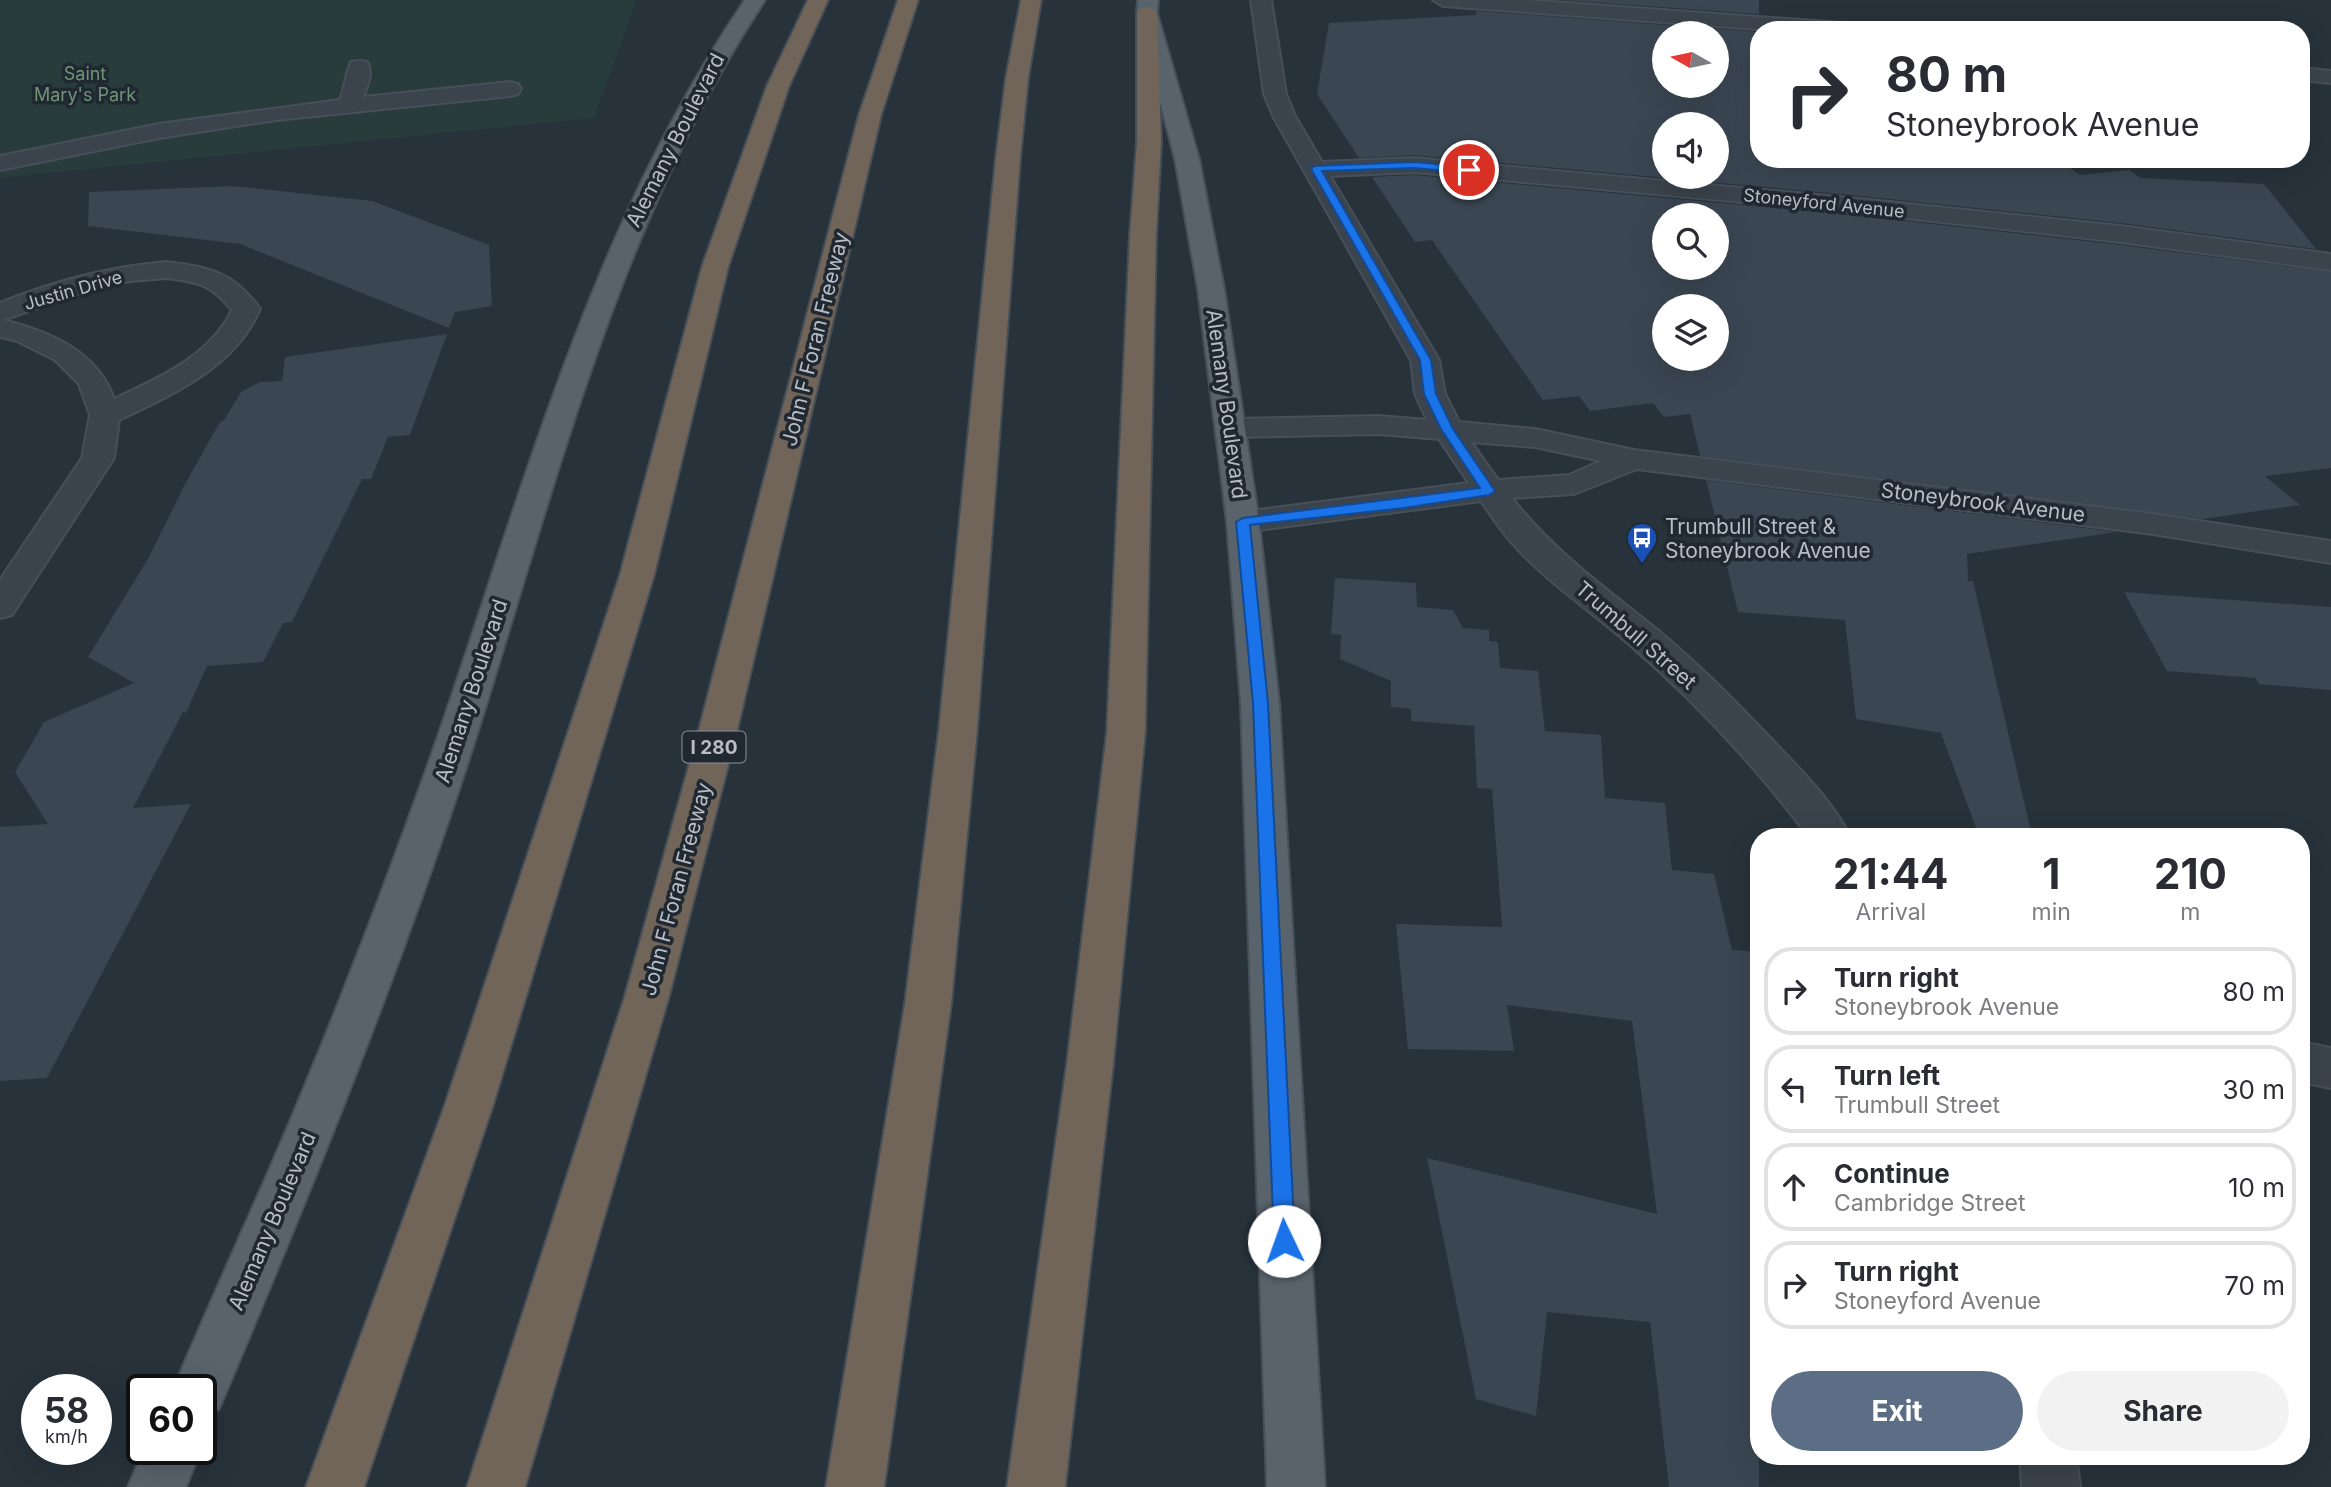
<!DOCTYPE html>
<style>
body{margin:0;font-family:Inter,sans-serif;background:#f2f2f3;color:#2b2b33;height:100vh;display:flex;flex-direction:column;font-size:26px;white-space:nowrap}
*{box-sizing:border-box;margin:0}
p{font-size:23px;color:#7c7c81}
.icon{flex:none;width:38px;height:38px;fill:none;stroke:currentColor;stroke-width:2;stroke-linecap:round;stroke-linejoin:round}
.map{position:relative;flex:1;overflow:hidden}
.side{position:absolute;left:1750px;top:828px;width:560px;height:637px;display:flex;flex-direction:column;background:#fff;border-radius:28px;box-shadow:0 7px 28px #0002}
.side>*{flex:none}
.banner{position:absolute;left:1750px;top:21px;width:560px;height:147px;border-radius:28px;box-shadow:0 7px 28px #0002;background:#fff;color:#2b2b33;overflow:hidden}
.needle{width:46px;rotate:279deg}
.tools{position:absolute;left:1652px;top:21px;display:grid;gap:14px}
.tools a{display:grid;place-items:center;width:77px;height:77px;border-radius:50%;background:#fff;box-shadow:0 7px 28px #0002;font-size:35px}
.speed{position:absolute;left:21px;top:1374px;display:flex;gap:14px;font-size:35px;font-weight:700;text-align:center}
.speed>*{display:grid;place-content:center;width:91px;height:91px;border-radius:50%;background:#fff;box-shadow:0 7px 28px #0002;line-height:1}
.speed small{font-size:18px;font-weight:400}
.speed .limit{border:4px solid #111;border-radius:10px;background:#fff;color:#111}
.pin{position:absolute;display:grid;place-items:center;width:60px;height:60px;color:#fff;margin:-30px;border:4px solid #fff;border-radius:50%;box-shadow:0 2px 7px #0007}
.me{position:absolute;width:77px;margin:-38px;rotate:357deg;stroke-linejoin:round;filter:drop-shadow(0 0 5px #0008)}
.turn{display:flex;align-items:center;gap:24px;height:147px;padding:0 21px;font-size:32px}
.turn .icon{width:91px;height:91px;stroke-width:2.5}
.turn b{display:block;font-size:49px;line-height:60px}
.eta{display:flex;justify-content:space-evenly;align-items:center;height:119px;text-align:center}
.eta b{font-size:42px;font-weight:700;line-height:49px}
.action{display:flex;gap:14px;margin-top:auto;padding:14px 21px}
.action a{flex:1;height:80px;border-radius:42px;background:#5c6e86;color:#fff;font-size:28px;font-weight:700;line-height:80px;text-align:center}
.action a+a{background:#f2f2f3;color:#2b2b33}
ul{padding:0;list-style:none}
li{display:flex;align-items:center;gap:21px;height:88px;margin:0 14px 10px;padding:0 7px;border:4px solid #e1e1e2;border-radius:28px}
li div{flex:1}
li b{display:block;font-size:26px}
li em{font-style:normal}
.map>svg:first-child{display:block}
.green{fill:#293c3c}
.building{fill:#3a4652;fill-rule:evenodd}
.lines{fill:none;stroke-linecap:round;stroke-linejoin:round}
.service-casing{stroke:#474f58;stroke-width:4}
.minor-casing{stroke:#474f58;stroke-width:4}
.primary-casing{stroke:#474f58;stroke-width:4}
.motorway-casing{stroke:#464e57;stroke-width:4}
.service{fill:#3b434c;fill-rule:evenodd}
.minor{fill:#3b434c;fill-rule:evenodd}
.primary{fill:#59636c;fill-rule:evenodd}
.motorway{fill:#716559;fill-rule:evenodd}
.route{fill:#1a73e8;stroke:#114b97;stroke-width:2}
.labels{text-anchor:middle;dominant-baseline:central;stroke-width:7;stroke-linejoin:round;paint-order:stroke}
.far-park-label{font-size:18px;fill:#719576;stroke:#202831}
.far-street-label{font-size:18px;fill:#b7bec7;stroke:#202831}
.shield{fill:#202831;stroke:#8a919a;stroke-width:2}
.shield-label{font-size:19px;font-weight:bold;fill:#b7bec7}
.street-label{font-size:21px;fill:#b7bec7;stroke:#202831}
.poi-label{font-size:21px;fill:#b7bec7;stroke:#202831;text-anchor:start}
</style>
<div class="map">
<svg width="2331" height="1487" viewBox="0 0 2331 1487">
<rect width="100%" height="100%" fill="#27323b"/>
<polygon class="green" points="0,0 637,0 594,118 0,178"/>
<g class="building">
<polygon points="1561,0 1759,0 1759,14"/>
<path d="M 1476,11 L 1759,32 L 1759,159 L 2050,159 L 2056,164 L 2063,163 L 2080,175 L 2129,170 L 2141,178 L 2264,184 L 2316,249 L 2121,223 L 1851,195 L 1414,155 L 1359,158 L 1317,94 L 1329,23 L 1476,15 ZM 1664,33 L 1717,33 L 1717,86 L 1664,86 ZM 1664,124 L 1717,124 L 1717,177 L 1664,177 Z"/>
<path d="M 1414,175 L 1851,215 L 2121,245 L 2331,272 L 2331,468 L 2265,476 L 2300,505 L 2203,519 L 1700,456 L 1690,414 L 1664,417 L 1653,403 L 1590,411 L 1579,396 L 1543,400 L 1432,240 L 1415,242 L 1372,177 ZM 1664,215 L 1717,215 L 1717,268 L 1664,268 ZM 1664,306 L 1717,306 L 1717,359 L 1664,359 Z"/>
<polygon points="232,186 372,201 489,245 492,306 455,312 449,328 240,244 88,226 89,192"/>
<polygon points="447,334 410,435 388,437 371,479 362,479 292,622 283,623 263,662 207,666 186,713 183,712 133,808 191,804 47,1078 0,1081 0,827 48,824 15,772 44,722 134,683 88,657 149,557 185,484 220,422 224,420 241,392 260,382 282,381 285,357"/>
<polygon points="1706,480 2116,532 1967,554 1968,581 1973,581 2032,836 1979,836 1941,733 1856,719 1845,620 1738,612"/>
<polygon points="1335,578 1416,583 1417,607 1453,610 1463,628 1489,630 1489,641 1498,642 1500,668 1538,671 1545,731 1601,735 1605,798 1665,803 1672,870 1714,874 1732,950 1759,952 1759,1487 1669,1487 1650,1322 1547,1312 1536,1416 1476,1399 1427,1158 1657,1214 1632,1021 1507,1005 1514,1051 1408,1049 1396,924 1502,927 1492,789 1477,788 1474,726 1411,721 1411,709 1391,707 1391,681 1340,659 1341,635 1331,634"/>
<polygon points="2124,592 2331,607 2331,690 2259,684 2256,678 2167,671"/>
</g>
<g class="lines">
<g class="service-casing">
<path id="service" d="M 359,61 L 367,62 C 374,73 367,86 363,97 L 510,82 L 518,84 L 521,89 L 518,94 L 510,96 L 276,120 L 159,138 L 0,170 L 0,156 L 159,124 L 340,100 C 344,90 347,69 351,62 Z"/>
</g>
<g class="minor-casing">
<g id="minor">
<path d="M 1251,0 L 1271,0 L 1286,94 L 1295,116 L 1322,162 L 1414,158 L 1851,198 L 2121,226 L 2331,254 L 2331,270 L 2121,242 L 1851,212 L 1414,172 L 1330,176 L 1439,360 L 1445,394 L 1459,422 L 1535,429 L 1634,450 L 2153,514 L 2331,541 L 2331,563 L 2153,534 L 1637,469 L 1574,494 L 1512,498 C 1550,547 1597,582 1645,620 C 1691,656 1733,699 1773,741 C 1801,770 1831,800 1850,836 L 1808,836 C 1754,764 1691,697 1622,638 C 1585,607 1545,580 1513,544 C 1501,531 1491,515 1481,501 L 1243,532 L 1231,529 L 1227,522 L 1231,515 L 1243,512 L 1469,483 L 1439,439 L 1379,434 L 1231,437 L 1220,434 L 1216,428 L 1220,422 L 1231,419 L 1379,416 L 1427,420 L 1415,394 L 1411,360 L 1273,116 L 1264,94 ZM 1471,442 L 1535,447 L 1601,461 L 1569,475 L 1498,480 Z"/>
<polygon points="1433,0 1525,0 1856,24 1866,30 1769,30 1443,6"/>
<polygon points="2301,68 2331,71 2331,83 2301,80"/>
<path d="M 166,262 C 209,267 234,272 260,309 C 234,368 175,393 119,420 L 114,458 L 12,615 L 0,618 L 0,580 L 82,458 L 90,415 L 79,384 L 55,360 L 17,341 L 0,337 L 0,303 C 54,281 108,267 166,262 ZM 166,278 C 199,282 210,284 232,310 C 210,356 159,378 114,399 C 97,351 50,332 3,320 L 98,287 L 130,281 Z"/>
<polygon points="2301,1042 2331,1048 2331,1088 2301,1082"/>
<polygon points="2020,1456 2076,1456 2080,1487 2022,1487"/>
</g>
</g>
<g class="primary-casing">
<g id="primary">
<path d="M 745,0 L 765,0 C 614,229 553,498 470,756 C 398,978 310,1194 219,1409 L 201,1417 L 201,1390 L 173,1390 C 205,1313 240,1237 273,1161 C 330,1029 382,894 430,759 C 521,500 589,229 745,0 Z"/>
<polygon points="1138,0 1158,0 1157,13 1199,159 1224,289 1259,522 1279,703 1325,1487 1267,1487 1241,703 1227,522 1198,289 1175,159 1137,13"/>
<polygon points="144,1449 201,1449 186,1487 128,1487"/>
</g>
</g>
<g class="motorway-casing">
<g id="motorway">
<polygon points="808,0 828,0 789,86 728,267 654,575 493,1105 364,1487 306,1487 445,1105 620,575 702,267 767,86"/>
<polygon points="898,0 918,0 881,115 738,726 669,996 525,1487 467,1487 625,996 700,726 859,115"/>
<polygon points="1021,0 1041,0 1028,78 1020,158 977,730 951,1004 884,1487 826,1487 905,1004 939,730 996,158 1006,78"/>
<polygon points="1147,7 1154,9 1157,13 1161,142 1156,235 1145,732 1113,1064 1065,1487 1007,1487 1067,1064 1107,732 1130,235 1137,142 1137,13 1140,9"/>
</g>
</g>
<use href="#service" class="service"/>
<use href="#minor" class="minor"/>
<use href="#primary" class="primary"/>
<use href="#motorway" class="motorway"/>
</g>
<polygon class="route" points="1414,162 1469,167 1474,170 1469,173 1414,168 1322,171 1431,360 1436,394 1453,429 1495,491 1489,495 1404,508 1250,525 1268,703 1295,1241 1292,1248 1284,1251 1277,1248 1274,1241 1253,703 1236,522 1243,518 1480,488 1441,429 1424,394 1420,360 1311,169 1315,166"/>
<defs>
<g id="bus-pin" transform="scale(1.575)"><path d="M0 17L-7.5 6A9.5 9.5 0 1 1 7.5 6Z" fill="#1a4fb4" stroke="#202831"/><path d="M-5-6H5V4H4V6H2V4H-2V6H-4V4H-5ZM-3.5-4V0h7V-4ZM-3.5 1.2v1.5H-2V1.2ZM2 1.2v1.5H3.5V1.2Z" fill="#fff"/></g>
</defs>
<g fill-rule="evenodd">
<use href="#bus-pin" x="1642" y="538"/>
</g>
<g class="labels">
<g class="far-park-label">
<text x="85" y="73">Saint<tspan x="85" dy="21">Mary's Park</tspan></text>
</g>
<g class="far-street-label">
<text transform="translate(1824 203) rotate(6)">Stoneyford Avenue</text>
<text transform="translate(73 290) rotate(-16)">Justin Drive</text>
</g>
<rect class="shield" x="682.5" y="731.5" width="63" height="31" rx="5"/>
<g class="shield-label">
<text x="714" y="747">I 280</text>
</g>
<g class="street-label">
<text transform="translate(675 140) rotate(-63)">Alemany Boulevard</text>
<text transform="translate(815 339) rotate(-76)">John F Foran Freeway</text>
<text transform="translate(1227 404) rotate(82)">Alemany Boulevard</text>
<text transform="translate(1983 502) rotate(7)">Stoneybrook Avenue</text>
<text transform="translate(1636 635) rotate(41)">Trumbull Street</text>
<text transform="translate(471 691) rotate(-72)">Alemany Boulevard</text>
<text transform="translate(676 889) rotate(-75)">John F Foran Freeway</text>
<text transform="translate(272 1221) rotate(-67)">Alemany Boulevard</text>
</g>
<g class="poi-label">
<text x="1665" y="526">Trumbull Street &amp;<tspan x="1665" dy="24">Stoneybrook Avenue</tspan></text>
</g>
</g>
</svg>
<div class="tools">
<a><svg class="needle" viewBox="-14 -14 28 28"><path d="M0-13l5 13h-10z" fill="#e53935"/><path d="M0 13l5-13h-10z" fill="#7c7c81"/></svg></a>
<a><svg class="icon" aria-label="sound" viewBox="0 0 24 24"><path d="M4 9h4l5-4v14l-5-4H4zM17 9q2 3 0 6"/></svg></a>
<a><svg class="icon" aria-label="search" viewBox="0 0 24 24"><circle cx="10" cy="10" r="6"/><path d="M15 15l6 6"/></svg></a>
<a><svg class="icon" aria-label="layers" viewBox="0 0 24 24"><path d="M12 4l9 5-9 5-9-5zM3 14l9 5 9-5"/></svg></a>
</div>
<div class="speed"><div>58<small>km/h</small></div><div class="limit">60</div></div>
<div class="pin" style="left:1469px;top:170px;background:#d93025"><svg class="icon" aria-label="arrive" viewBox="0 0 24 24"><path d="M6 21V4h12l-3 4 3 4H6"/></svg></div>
<svg class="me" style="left:1284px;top:1241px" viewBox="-20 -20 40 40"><circle r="19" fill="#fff"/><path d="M0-13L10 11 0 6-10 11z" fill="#1a73e8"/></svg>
<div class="banner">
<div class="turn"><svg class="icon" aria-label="right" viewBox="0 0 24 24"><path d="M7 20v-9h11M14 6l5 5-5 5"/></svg><div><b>80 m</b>Stoneybrook Avenue</div></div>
</div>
<section class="side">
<div class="eta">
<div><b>21:44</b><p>Arrival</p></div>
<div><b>1</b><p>min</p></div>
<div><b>210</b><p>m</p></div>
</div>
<ul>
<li><svg class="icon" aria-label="right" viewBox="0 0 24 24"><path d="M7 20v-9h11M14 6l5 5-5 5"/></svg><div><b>Turn right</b><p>Stoneybrook Avenue</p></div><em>80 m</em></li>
<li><svg class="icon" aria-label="left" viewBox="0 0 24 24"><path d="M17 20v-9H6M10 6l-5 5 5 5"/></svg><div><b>Turn left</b><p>Trumbull Street</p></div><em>30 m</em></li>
<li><svg class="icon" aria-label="ahead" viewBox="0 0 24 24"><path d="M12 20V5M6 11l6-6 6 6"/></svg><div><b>Continue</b><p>Cambridge Street</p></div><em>10 m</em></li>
<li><svg class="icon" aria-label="right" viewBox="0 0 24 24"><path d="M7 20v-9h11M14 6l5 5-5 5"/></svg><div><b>Turn right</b><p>Stoneyford Avenue</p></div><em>70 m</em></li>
</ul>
<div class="action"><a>Exit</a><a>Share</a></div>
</section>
</div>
